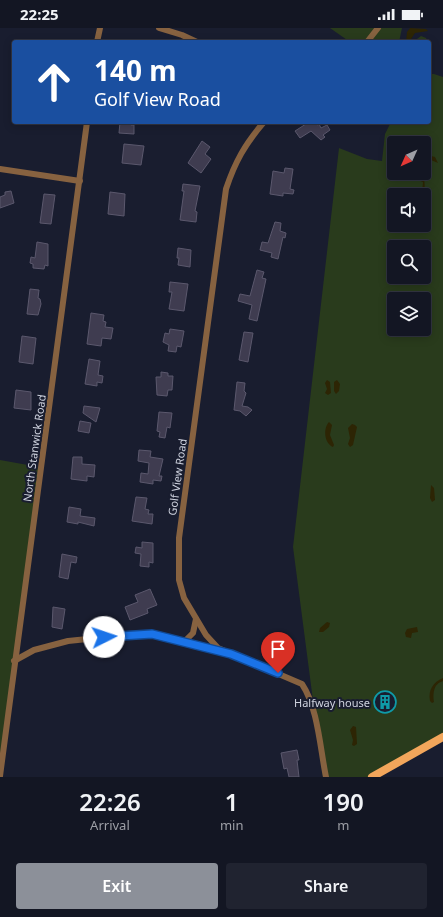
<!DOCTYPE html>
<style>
body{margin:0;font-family:"Noto Sans",sans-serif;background:#202330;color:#f1f3f6;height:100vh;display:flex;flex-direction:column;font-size:15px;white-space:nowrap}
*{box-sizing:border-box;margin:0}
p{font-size:13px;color:#9d9fa6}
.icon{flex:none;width:22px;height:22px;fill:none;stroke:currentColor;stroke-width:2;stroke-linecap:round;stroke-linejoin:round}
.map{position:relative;height:749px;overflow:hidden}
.details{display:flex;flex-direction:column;background:#131623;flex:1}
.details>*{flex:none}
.banner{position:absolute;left:12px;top:12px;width:419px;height:84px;border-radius:4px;box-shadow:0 2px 10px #0003,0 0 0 1px #323541;background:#1a4fa0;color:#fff;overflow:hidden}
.needle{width:26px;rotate:225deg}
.fabs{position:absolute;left:387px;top:108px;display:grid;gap:8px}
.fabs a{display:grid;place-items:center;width:44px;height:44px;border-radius:4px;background:#131623;box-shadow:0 2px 10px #0003,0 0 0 1px #323541;font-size:20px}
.pin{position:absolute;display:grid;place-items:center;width:34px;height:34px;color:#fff;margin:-41px -17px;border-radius:50% 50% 50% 0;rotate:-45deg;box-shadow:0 0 4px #0007}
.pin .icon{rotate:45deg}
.me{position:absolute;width:44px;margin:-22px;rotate:86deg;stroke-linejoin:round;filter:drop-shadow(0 0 3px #0008)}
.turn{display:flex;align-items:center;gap:14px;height:84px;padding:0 16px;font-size:18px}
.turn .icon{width:52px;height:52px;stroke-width:2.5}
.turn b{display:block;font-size:28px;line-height:34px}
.eta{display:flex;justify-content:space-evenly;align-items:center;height:68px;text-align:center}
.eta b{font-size:24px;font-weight:600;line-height:28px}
.action{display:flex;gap:8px;margin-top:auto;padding:8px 16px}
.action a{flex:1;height:46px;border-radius:4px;background:#8c9099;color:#fff;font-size:16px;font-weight:600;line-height:46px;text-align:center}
.action a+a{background:#202330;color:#f1f3f6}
.status{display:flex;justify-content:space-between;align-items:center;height:28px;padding:0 20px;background:#131623;direction:ltr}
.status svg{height:11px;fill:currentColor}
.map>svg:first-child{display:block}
.green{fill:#293b1c;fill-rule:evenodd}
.sand{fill:#2d2504}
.building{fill:#3f3c50;stroke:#5b586d}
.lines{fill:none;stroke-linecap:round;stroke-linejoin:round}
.minor{stroke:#876240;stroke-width:6}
.major{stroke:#f2a65b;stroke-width:8}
.route-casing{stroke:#114b97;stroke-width:10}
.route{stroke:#1a73e8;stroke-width:7}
.labels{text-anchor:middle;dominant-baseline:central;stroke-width:4;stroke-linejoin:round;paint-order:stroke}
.street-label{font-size:11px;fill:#cfd3df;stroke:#191d2f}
.poi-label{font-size:11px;fill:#cfd3df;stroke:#191d2f;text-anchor:end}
</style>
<div class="status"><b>22:25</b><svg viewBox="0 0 49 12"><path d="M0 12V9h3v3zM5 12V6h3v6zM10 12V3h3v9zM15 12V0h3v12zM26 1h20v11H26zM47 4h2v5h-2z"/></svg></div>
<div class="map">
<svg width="443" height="749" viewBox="0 0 443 749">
<rect width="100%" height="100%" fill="#191d2f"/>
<g class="green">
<polygon points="330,0 402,0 399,14 350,14"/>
<polygon points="421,8 426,10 428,14 413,14"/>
<path d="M 429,46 L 434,46 L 443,49 L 443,709 L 370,749 L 323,749 L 293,519 L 339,120 L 367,131 L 382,133 L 385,106 L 391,94 L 429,94 ZM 394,115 L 424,115 L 424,145 L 394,145 ZM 394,167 L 424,167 L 424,197 L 394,197 ZM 394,219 L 424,219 L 424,249 L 394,249 ZM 394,271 L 424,271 L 424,301 L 394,301 Z"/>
<polygon points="0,432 39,439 0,740"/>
</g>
<g class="sand">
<polygon points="410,0 426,1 428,3 415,5 409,14 406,14 407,4"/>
<polygon points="424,126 435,129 438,135 424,129"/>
<path d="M 408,145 C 428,148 424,151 425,167 L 422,165 L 423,154 L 408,148 Z"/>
<polygon points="327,352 330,354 331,365 328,367 325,365 327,361 325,355"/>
<polygon points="337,352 340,356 339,363 336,366 334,363 334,354"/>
<path d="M 329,394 L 332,397 L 330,407 L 334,417 L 333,419 C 324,415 323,400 329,394 Z"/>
<polygon points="352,396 355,397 357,399 353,417 350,419 348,416 350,410 348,400"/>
<polygon points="431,457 434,460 435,472 432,474 430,470"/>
<polygon points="327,594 330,595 329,599 323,604 319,604 320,600"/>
<polygon points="417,599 418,604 412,605 411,610 406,609 405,605 407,601"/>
<path d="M 443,650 L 443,653 C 433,656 433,666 434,674 L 432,675 L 430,673 C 428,662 433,654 443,650 Z"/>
<polygon points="353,698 356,699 357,716 354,718 352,717 353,712 350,702"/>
</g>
<g class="building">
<polygon points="120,94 132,94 131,97 134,97 134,106 119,105"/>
<polygon points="309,94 315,94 317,97 319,96 321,100 327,97 330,102 323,107 325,109 321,112 311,103 300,110 295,103"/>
<polygon points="202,113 210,119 205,126 211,131 201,145 188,135"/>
<polygon points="124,116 144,118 141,137 122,135"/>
<polygon points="285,140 293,141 290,161 294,162 293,166 283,165 283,168 270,166 273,143 284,145"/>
<polygon points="183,156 200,158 195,183 197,184 196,194 180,192 184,163 182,163"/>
<polygon points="11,163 14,175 0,180 0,169 5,167 5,164"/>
<polygon points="110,164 125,166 124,188 108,186"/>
<polygon points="44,166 55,167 51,196 40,195"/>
<polygon points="275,194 281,195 280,203 286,205 285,210 283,209 278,231 271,229 272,225 260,222 262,214 268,215"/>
<polygon points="37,214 48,216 48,238 45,237 44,241 33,240 33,236 30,235 31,229 35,230"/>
<polygon points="178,220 191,222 190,239 178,237 179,230 177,230"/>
<polygon points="257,242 264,244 262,250 266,251 257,293 249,291 252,277 238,273 240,266 250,268"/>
<polygon points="170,254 188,256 184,283 169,281 172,264 169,264"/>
<polygon points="30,261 39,262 38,270 40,271 41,276 38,287 27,286"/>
<polygon points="91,285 104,287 103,293 106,294 105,299 113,300 111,311 102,310 101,318 87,316"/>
<polygon points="170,301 184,303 181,319 177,318 176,324 168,323 169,317 163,314 165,305 169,306"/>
<polygon points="244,304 253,305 248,334 239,332"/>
<polygon points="22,308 36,310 33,336 19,334"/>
<polygon points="89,331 100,333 98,347 103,348 102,355 97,354 97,358 85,356"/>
<polygon points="161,344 168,345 168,348 173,348 172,362 168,362 167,368 157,367 156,349 161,349"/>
<polygon points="237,354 245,355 244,363 246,365 242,378 248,379 252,382 246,388 240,383 234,382"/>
<polygon points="16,362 31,364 31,382 14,380"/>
<polygon points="84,378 100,380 96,394 83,385"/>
<polygon points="159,384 172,385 170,400 167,399 165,410 159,409 160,404 157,403"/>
<polygon points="80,393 91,395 89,405 78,403"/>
<polygon points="139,422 151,423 150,429 163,431 159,448 162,448 161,453 153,452 153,456 140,454 141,445 148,446 149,435 138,433"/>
<polygon points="73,429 82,429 82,436 95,437 94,449 87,448 87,453 71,451"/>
<polygon points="136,469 147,470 145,481 149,482 148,486 153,486 152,496 132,493"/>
<polygon points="69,479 81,481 80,488 95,490 94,498 78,494 78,496 67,494"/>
<polygon points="142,514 153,515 153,535 149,534 149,539 140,538 141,526 135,525 136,519 142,520"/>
<polygon points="62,526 77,529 76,535 71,534 68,551 59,549"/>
<polygon points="150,561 157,577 147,581 148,585 130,592 125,579 138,574 135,567"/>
<polygon points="53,579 65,581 62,601 52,599"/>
<circle cx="385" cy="674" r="4"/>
<polygon points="297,722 299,732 297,732 299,749 289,749 287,740 284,741 281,725"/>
</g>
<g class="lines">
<g class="minor">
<polyline points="159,0 182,7 197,14"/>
<polyline points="97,14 100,0"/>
<polyline points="367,14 378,0"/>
<path d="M 264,94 C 245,116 235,134 226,161 L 179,510 L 179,552 L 184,570 L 206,607 L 218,620 L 302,656 C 318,680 320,720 326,749"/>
<polyline points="0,141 80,153"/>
<polyline points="184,614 193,605 196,591"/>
<polyline points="14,633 34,622 68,613 136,606 152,606 221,624"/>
<polyline points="0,748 87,94"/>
</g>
<polyline class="major" points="372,749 443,709"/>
</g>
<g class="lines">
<g class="route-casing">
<polyline id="route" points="104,609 152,606 231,626 278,645"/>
</g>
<use href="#route" class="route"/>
</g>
<defs>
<g id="building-ring" transform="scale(1.15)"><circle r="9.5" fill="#191d2f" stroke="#0f9aa8" stroke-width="1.5"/><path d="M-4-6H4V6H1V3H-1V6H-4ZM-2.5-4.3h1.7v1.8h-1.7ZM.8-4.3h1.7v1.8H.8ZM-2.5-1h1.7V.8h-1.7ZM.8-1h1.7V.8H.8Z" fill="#0f9aa8"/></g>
</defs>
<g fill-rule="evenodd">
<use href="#building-ring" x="385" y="674"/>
</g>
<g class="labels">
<g class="street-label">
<text transform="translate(34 420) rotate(-82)">North Stanwick Road</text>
<text transform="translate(177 449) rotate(-82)">Golf View Road</text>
</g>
<g class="poi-label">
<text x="370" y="674">Halfway house</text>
</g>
</g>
</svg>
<div class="fabs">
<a><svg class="needle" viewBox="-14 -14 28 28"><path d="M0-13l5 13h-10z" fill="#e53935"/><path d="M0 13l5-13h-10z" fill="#9d9fa6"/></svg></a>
<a><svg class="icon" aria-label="sound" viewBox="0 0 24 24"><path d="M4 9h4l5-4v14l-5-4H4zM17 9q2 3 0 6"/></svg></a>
<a><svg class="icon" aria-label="search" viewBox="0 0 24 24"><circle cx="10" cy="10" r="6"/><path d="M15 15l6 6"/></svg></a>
<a><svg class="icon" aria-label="layers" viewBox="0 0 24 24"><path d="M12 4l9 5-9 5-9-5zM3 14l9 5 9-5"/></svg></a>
</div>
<div class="pin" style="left:278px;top:645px;background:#d93025"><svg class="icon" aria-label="arrive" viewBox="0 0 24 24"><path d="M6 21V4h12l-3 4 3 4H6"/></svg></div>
<svg class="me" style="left:104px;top:609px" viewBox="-20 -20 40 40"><circle r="19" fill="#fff"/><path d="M0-13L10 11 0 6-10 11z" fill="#1a73e8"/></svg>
<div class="banner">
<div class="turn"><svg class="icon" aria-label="ahead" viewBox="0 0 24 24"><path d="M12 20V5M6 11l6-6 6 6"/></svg><div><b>140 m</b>Golf View Road</div></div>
</div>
</div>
<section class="details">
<div class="eta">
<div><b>22:26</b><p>Arrival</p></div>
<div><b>1</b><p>min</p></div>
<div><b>190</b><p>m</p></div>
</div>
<div class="action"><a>Exit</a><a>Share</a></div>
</section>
